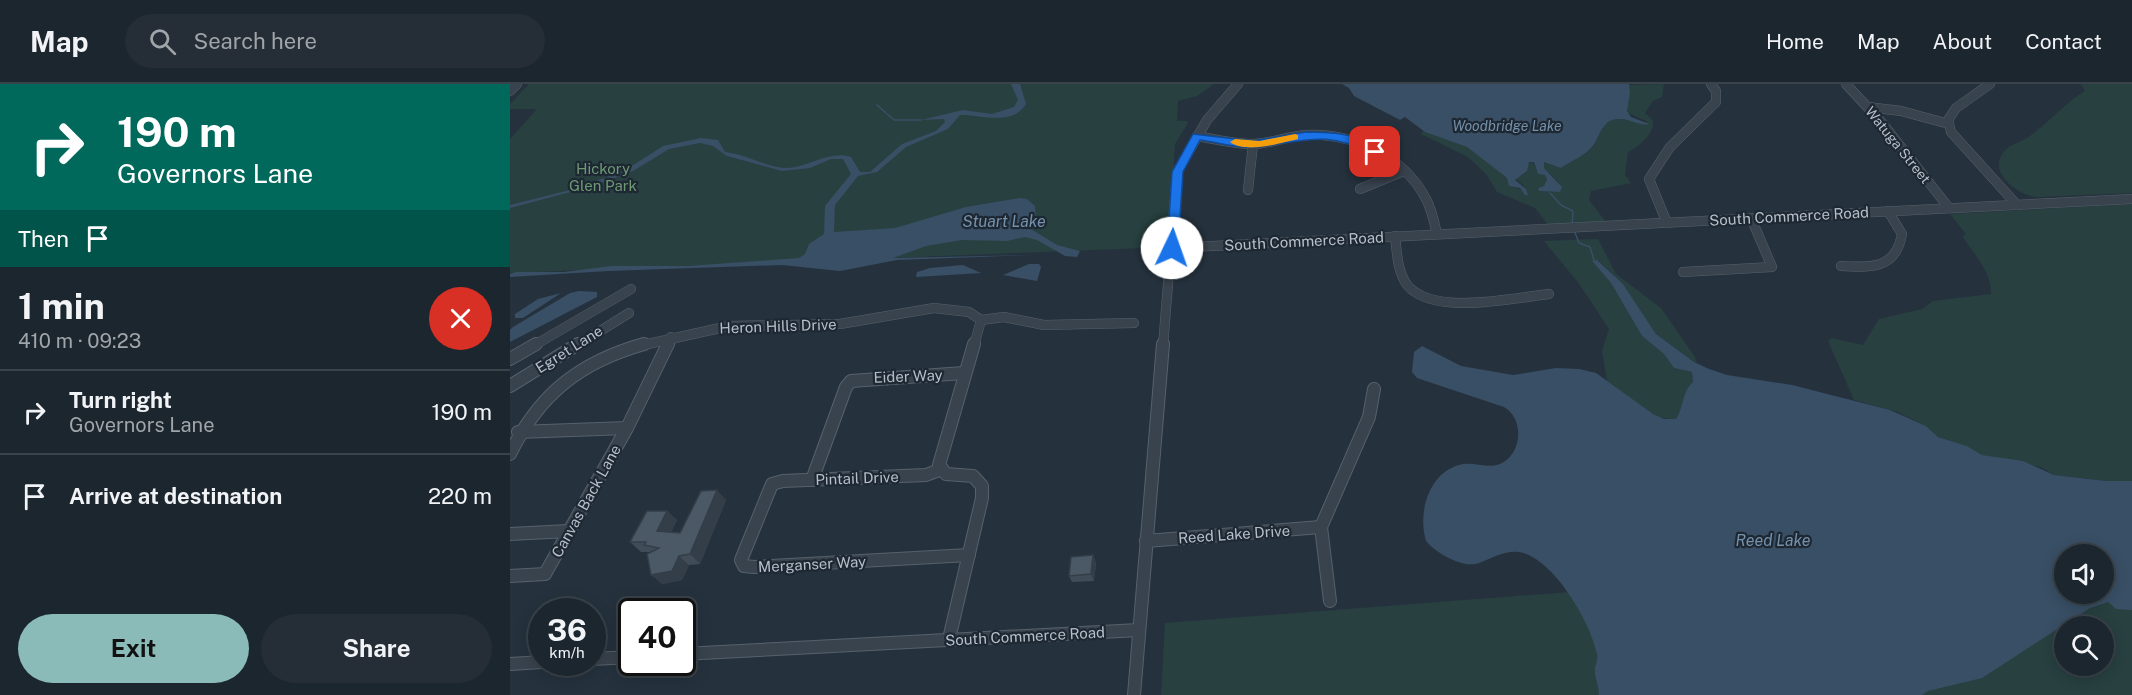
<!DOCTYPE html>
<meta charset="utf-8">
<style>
body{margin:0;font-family:"Public Sans",sans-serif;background:#252e36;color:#f1f3f6;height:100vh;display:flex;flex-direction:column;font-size:22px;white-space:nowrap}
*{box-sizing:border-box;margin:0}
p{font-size:20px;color:#a0a5aa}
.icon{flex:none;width:33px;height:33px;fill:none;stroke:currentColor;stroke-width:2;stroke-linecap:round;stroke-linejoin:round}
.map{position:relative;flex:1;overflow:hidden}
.sheet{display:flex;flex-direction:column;background:#1c262e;width:510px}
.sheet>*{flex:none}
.guide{background:#00695c;color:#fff;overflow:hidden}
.buttons{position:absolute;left:1544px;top:460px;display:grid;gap:12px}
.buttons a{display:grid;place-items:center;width:60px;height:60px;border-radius:50%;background:#1c262e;box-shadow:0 3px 15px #0003,0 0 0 2px #3a434a;font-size:30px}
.speed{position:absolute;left:18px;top:514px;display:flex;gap:12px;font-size:30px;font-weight:700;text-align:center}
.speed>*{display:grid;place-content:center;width:78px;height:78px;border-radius:50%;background:#1c262e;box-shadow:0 3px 15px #0003,0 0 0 2px #3a434a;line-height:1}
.speed small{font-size:15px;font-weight:400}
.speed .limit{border:3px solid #111;border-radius:9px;background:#fff;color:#111}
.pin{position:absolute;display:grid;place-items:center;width:51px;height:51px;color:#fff;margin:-26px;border-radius:12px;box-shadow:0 3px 9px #0006}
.me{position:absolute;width:66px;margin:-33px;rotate:3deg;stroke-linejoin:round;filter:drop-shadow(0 0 4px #0008)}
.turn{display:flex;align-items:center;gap:21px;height:126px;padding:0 18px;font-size:27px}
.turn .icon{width:78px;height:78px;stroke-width:2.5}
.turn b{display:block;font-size:42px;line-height:51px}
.then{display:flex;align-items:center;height:57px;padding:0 18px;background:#0003;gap:12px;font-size:22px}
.round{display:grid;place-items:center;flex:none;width:63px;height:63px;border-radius:32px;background:#252e36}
.head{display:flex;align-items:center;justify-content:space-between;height:102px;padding:0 18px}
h1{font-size:36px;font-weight:700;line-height:45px}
.action{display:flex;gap:12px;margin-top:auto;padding:12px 18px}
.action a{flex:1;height:69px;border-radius:36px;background:#8bbbb9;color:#111;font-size:24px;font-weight:700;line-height:69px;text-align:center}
.action a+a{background:#252e36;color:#f1f3f6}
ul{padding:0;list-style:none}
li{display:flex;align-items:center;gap:18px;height:84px;padding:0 18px;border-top:2px solid #3a434a}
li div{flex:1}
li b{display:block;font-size:22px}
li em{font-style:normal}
header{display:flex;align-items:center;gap:36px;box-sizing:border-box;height:84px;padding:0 30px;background:#1c262e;border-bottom:2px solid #3a434a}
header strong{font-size:28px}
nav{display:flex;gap:33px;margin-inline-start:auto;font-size:21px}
.search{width:420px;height:54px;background:#252e36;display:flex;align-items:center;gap:15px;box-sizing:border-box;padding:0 21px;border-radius:33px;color:#a0a5aa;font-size:22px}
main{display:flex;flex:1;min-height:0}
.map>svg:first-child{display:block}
.green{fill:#284040;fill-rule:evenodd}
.water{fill:#394f65;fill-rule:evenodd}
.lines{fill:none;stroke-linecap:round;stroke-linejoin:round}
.stream{stroke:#394f65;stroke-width:1.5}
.minor-far1-casing{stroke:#57616c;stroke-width:10}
.minor-casing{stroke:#57616c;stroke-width:14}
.minor-far1{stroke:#39434e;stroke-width:9}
.minor{stroke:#39434e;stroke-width:12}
.wall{fill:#404d59}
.shaded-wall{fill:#343e48}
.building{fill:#4b5967;stroke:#343e48;stroke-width:1.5}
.route{fill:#1a73e8;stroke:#114b97;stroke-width:1.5}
.slow{fill:#f59e0b}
.labels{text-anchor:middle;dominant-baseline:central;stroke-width:4.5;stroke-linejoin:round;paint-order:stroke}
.far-water-label{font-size:14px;font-style:italic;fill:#7691ab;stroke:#1e2833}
.far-street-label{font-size:14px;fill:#b5bec9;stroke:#1e2833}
.park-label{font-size:15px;fill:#6d9973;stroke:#1e2833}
.street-label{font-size:15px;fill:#b5bec9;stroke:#1e2833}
.water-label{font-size:16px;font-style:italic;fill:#7691ab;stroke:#1e2833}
</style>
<header>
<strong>Map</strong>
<div class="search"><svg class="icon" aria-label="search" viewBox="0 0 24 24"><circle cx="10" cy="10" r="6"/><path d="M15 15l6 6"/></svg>Search here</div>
<nav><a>Home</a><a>Map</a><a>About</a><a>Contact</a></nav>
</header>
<main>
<section class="sheet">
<div class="guide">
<div class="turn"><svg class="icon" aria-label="right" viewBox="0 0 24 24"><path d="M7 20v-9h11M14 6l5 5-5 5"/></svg><div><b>190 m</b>Governors Lane</div></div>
<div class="then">Then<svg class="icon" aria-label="arrive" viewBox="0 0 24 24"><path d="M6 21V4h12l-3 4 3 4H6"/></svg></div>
</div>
<div class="head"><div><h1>1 min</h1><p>410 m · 09:23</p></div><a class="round" style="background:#d93025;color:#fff"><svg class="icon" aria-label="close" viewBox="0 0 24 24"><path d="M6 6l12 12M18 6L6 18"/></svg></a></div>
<ul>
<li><svg class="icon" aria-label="right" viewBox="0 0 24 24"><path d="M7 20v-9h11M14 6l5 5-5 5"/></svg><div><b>Turn right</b><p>Governors Lane</p></div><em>190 m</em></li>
<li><svg class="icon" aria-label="arrive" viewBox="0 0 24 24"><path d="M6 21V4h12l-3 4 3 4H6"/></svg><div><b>Arrive at destination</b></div><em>220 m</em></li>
</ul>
<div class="action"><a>Exit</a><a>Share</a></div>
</section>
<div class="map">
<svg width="1622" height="611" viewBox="0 0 1622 611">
<rect width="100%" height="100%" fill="#25323e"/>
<g class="green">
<polygon points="19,0 704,0 687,12 668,17 667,37 676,37 678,39 665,60 659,163 0,189 0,55 27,25 0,25 0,20"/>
<path d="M 1154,0 L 1152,13 L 1143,17 L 1135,29 L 1143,37 C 1144,50 1130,62 1118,68 L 1115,91 L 1121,99 L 1081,107 L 1079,116 L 1096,138 L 1038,141 L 1025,124 L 987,108 L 976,90 L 958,73 L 911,50 L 913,47 L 957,63 L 997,94 L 1003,103 L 1012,106 L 1014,102 L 1005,94 C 1014,92 1017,88 1018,79 L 1023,78 L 1028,90 L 1035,91 L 1037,95 L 1034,102 L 1028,104 L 1029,107 L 1050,108 L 1049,99 L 1034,84 L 1034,78 L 1052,84 C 1061,76 1075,72 1083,63 C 1089,55 1092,39 1101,36 C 1115,32 1126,41 1138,38 L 1118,29 C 1114,20 1122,11 1118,1 Z"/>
<path d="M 1571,0 L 1622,0 L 1622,109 L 1525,113 C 1509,110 1481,92 1491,72 C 1496,61 1507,60 1517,54 C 1538,40 1554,19 1575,7 Z"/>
<path d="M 1622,120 L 1622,397 L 1596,397 L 1544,391 L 1531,383 L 1472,371 L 1457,362 L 1428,353 L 1416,342 L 1388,328 L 1344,316 L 1318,257 L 1322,254 L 1353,261 L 1369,235 L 1412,225 L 1423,217 L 1481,210 C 1482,188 1464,171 1453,153 L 1456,150 L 1440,130 Z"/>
<path d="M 1088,155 L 1106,190 L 1151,224 L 1185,273 L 1187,280 L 1146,250 L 1113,200 L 1089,177 L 1082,177 L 1101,199 L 1132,252 L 1154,270 L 1164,284 L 1182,288 L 1183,299 C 1175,311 1174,324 1166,335 C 1140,337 1115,313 1097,297 L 1092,267 L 1099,245 L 1070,201 L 1034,157 Z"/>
<path d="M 1622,465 L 1622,611 L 651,611 L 655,539 ZM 1554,471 L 1593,471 L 1593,510 L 1554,510 ZM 1554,543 L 1593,543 L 1593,582 L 1554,582 Z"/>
</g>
<g class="water">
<path d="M 501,0 L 510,0 L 516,20 C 502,43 470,30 450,31 L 438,45 L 396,63 L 367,88 L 348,92 L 325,121 L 324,148 L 385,144 L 456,123 L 510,114 L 517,115 L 525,122 L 526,134 L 521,145 L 547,161 L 570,167 L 567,173 L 555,172 L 527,156 L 515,153 L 497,157 L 452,156 L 416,162 L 383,174 L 524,171 L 387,176 L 330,187 L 272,181 L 98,187 L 0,193 L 0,190 L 6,188 L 54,188 L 101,182 L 178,182 L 289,174 L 295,170 L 299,160 L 314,150 L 315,122 L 341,90 L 333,75 L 321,75 L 300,84 L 272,87 L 217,72 L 203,62 L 190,59 L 159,65 L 123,87 L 83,102 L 0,124 L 0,121 L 60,106 L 114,87 L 153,62 L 191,54 L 208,56 L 215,68 C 236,70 257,84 278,84 C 299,83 320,66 341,73 L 350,88 L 360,88 L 392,60 L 426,47 L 435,38 L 434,35 L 411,36 L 453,26 L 482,30 L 504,23 L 508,16 Z"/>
<path d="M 832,0 L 1119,0 L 1120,8 L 1117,27 L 1121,33 L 1139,40 C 1129,43 1117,32 1102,36 C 1092,39 1089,54 1083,62 C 1075,72 1061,77 1051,84 L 1034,78 L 1034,84 L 1052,103 L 1050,108 L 1029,107 L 1028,104 L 1034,102 L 1037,95 L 1035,91 L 1028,90 L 1024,78 L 1019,78 L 1017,87 L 1005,96 L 1016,105 L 1018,111 L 1015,111 L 1010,104 L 999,102 L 997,94 L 957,63 L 915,48 L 895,33 L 890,36 L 844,12 L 839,4 Z"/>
<path d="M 1087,176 L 1113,200 L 1146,250 L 1184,278 L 1199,285 L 1217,291 L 1282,301 L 1380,326 L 1416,342 L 1428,353 L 1457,362 L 1472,371 L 1513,377 L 1544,391 L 1596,397 L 1622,397 L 1622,526 L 1606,525 L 1598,518 L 1580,524 L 1472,594 L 1418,607 L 1412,611 L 1089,611 C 1089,602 1084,592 1085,584 C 1086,579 1088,576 1087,570 C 1081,539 1043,473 1009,468 C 995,466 982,474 969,479 C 953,485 926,469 916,457 C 907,427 920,386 953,380 C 965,378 978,385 990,380 C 1012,371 1015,335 994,323 L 907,294 L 902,288 L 904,268 L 912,262 L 951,282 L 1003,291 L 1046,284 L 1069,285 L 1086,289 L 1143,330 L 1154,335 L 1166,335 C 1174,323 1172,308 1183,298 L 1182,288 L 1164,284 L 1154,270 L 1132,252 L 1101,199 L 1082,177 ZM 1554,471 L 1593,471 L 1593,510 L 1554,510 Z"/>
<polygon points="519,180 529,180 531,183 527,197 493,191"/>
<polygon points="453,181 471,189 406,193 407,188 420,184"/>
<polygon points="69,207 87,208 87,213 0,258 0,246 3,243 60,209"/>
<polygon points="51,209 13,234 5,234 5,230 28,215"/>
</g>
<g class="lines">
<g class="stream">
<polyline points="367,21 384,36 411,36"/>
<polyline points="1040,109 1051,121 1063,127 1062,141"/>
<polyline points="1064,146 1069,159 1080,163 1084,176"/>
</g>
<g class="minor-far1-casing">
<g id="minor-far1">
<polyline points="1336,0 1373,40 1439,124"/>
<polyline points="1480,0 1446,24 1438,36 1441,48 1507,121"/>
<polyline points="0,7 7,0"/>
<polyline points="1358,23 1391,27 1439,40"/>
<path d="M 687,52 C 705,55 723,60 742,60 C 760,60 778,52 796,51 C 843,49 894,72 916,115 C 922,126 924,138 927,150"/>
<polyline points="850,105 894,87"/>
<polyline points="738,106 743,60"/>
<polyline points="1157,139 1139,95 1160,63 1206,18 1206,7 1201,0"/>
<path d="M 885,152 C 887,167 887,189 898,202 C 925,232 1003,214 1039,210"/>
<polyline points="662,164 1622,115"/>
<path d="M 1331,182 C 1361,184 1386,185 1392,150 L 1378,127"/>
<polyline points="1173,188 1262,183 1241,134"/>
<polyline points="23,262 121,205"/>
<polyline points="66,262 119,229"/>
<polyline points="129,262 219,242 330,240 424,224 459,228 471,236"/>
<polyline points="157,262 161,253"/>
<polyline points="464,262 471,236 494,233 534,241 624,239"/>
<polyline points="653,262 667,88 697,36 728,0"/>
</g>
</g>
<g class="minor-casing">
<g id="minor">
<polyline points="0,275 26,260"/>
<polyline points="0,302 68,260"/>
<polyline points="8,348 117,344"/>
<path d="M 0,370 C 29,310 70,278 134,260"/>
<polyline points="432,385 416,391 273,397 262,400 231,476 234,482 244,483 459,471"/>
<polyline points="302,396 336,303 341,297 454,289"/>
<polyline points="0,450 59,447"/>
<polyline points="636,457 811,443"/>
<polyline points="0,492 35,490 117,344 158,260"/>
<polyline points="820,517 811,443 859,333 864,305"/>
<polyline points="439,555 472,414 472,402 463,392 436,390 429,381 464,260"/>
<polyline points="172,570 629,546"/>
<polyline points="82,575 122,573"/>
<polyline points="0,580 32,578"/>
<polyline points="624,611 653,260"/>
</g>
</g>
<use href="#minor-far1" class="minor-far1"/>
<use href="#minor" class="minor"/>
</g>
<g class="wall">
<polygon points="216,416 190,480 179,481 172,496 152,500 142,468 131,468 120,458 157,427 167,436 161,448 170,449"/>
<polygon points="583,471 586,479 584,497 562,498 559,492"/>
</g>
<g class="shaded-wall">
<polygon points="207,406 216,416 190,480 180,470"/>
<polygon points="157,427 167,436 157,457 147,447"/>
<polygon points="583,471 586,479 584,497 581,490"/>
<polygon points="169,472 179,481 172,496 152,500 141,491"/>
</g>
<g class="building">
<polygon points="207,406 180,470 169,472 162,487 141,491 137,470 149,464 134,461 136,458 120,458 137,427 157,427 147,447 170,449 191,407"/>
<polygon points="583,471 581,490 559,492 561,473"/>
</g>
<path class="route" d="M 796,48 C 821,48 851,49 870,68 L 861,70 C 817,45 792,58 745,63 C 728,65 707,58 690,56 L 673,88 L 668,164 L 666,166 L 657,166 L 662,88 L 683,50 L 743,57 Z"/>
<path class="slow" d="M 785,50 L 788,51 L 788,55 C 770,59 736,70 720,58 L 725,55 L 750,57 Z"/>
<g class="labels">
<g class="far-water-label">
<text x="997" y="42">Woodbridge Lake</text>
</g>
<g class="far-street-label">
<text transform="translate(1388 61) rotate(51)">Watuga Street</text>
</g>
<g class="park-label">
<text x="93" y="84">Hickory<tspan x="93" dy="17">Glen Park</tspan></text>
</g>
<g class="street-label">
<text transform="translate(1279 132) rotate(-3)">South Commerce Road</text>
<text transform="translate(794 157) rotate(-3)">South Commerce Road</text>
<text transform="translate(268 242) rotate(-2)">Heron Hills Drive</text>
<text transform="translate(59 265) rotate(-32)">Egret Lane</text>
<text transform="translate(398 292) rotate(-2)">Eider Way</text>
<text transform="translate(347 394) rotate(-2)">Pintail Drive</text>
<text transform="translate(76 417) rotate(-61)">Canvas Back Lane</text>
<text transform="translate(724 450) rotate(-4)">Reed Lake Drive</text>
<text transform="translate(302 480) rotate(-3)">Merganser Way</text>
<text transform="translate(515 552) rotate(-3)">South Commerce Road</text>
</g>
<g class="water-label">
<text x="494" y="137">Stuart Lake</text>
<text x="1263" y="456">Reed Lake</text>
</g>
</g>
</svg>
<div class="buttons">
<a><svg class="icon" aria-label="sound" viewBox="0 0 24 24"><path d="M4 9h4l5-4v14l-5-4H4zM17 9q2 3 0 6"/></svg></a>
<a><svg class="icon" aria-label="search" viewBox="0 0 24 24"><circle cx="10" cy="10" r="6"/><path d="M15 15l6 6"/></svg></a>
</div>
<div class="speed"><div>36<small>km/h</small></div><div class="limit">40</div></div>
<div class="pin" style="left:865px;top:68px;background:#d93025"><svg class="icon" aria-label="arrive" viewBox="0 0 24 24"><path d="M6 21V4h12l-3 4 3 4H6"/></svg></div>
<svg class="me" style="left:662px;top:164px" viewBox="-20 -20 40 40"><circle r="19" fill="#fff"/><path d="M0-13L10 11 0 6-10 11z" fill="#1a73e8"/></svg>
</div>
</main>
